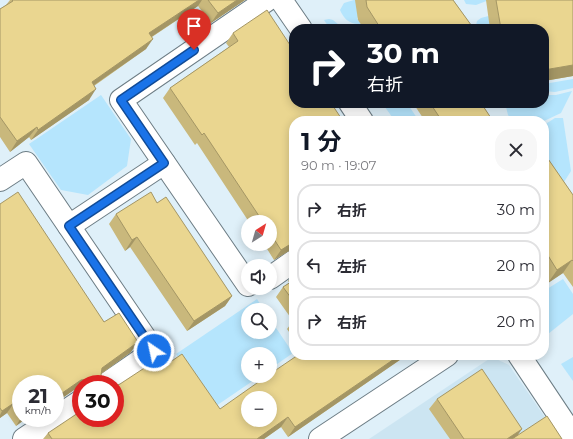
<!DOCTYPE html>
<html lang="ja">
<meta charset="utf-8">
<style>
body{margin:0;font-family:Montserrat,"Noto Sans JP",sans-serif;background:#f7f7f7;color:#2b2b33;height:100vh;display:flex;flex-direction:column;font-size:15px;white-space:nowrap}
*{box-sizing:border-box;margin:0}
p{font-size:13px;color:#7c7c81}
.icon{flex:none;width:22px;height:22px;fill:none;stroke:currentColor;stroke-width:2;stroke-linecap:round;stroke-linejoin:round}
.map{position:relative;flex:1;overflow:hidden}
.side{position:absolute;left:289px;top:116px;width:260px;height:244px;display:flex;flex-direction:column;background:#fff;border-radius:16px;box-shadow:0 2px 10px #0003}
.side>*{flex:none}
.banner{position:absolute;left:289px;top:24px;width:260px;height:84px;border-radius:16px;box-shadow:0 2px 10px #0003;background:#111827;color:#fff;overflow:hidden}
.needle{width:26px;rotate:37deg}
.fabs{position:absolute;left:241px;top:215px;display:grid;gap:8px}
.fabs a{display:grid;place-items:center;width:36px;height:36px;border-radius:50%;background:#fff;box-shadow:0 2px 10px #0003;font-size:20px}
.speed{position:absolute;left:12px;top:375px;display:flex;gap:8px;font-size:20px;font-weight:700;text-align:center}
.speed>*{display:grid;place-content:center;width:52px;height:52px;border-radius:50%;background:#fff;box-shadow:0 2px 10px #0003;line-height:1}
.speed small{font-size:10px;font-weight:400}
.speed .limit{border:6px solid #d22;background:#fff;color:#111}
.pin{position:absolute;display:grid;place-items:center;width:34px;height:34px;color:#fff;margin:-41px -17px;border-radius:50% 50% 50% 0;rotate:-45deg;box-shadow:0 0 4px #0007}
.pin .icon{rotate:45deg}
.me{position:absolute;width:44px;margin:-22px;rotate:326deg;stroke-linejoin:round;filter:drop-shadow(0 0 3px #0008)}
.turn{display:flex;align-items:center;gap:14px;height:84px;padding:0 12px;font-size:18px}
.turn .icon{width:52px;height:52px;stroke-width:2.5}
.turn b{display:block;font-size:28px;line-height:34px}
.round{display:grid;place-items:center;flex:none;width:42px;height:42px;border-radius:16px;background:#f7f7f7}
.overview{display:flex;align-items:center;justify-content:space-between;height:68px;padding:0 12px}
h1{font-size:24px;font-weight:700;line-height:30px;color:#111827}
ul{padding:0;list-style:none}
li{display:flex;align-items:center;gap:12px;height:50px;margin:0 8px 6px;padding:0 4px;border:2px solid #e1e1e2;border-radius:16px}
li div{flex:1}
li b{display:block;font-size:15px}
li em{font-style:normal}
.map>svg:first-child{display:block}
.built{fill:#cce5f2}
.green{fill:#b5e5fd}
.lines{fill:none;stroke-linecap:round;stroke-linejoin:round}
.minor-casing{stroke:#6d7d85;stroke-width:24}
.minor{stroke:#fff;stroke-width:22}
.wall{fill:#c9b87c}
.shaded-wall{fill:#a49665}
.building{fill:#ead690;stroke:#a49665;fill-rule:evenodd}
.route-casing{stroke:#114b97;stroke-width:10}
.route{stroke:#1a73e8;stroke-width:7}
</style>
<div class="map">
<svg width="573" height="439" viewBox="0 0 573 439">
<rect width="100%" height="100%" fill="#dff0f9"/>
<polygon class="built" points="492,357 509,365 560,439 369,439"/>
<g class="green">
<path d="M 354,0 L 384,0 L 357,18 L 361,24 C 350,25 344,19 340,10 L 344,3 Z"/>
<polygon points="464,0 489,0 476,5 466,4"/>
<polygon points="507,11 524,29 475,29 477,21 481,18"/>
<polygon points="329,19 333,20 344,29 330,29 324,20"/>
<polygon points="573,79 573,88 555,92 544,91 544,84"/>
<polygon points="572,91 561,113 544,121 513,121 508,115 505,103 544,103 544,95 556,95"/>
<polygon points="101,95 131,139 127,166 88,195 61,190 29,144"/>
<polygon points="382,103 407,103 419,121 395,121"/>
<polygon points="555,118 563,118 571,171 564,182 544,156 544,125"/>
<polygon points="563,279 573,294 573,314 548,334 544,332 544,285 547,289"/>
<polygon points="257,299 264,310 248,310 248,332 270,332 270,319 293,353 270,369 270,354 248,354 248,376 260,376 213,408 176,354"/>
<polygon points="573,357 573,381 561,364"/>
</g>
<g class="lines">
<g class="minor-casing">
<g id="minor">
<polyline points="281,0 301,29"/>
<polyline points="350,103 362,121"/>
<polyline points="0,180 26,163 154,351 106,384"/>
<polyline points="69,226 164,163"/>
<polyline points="270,278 294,261"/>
<polyline points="248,285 121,100 267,0"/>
<polyline points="519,355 573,436"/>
<polyline points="24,439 81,401"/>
<polyline points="320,439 447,355"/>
</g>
</g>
<use href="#minor" class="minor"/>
</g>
<g class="wall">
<polygon points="10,0 245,0 211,23 198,6 152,37 146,49 94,86 89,100 31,140 29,137 10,152 0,137 0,9 6,5"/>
<polygon points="355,0 453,0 474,29 364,29 358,20"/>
<polygon points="486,0 573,0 573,76 544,81 544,29 490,29"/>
<polygon points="233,33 294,51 292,249 274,260 264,244 270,244 270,222 249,222 197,143 195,145 163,98 170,88 229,47 226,43"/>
<polygon points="413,103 481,103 493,121 425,121"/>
<polygon points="544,153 573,195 573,287 563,273 548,283 544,276"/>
<polygon points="157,203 232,296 225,306 187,331 130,247 125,251 109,224 116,214"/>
<polygon points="0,204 131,352 101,374 101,375 103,381 106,384 81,384 81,389 74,390 55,403 55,384 21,384 21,418 33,418 26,422 24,420 16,426 7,413 0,418"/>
<polygon points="294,272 294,339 287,329 293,321 276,297 283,287 290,283 288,281"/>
<polygon points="407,355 288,437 281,427 264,439 43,439 48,433 157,371 220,409"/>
<polygon points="437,399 518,435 562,439 450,439 429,409"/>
</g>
<g class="shaded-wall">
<polygon points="199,0 202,0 198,6 142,43 149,33"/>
<polygon points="237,0 245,0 211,23 218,13"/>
<polygon points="153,39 146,49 84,92 92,82"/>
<polygon points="573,65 573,76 544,81 544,70"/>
<polygon points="96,89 89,100 31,140 38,130"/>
<polygon points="37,127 29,137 10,152 17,141"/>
<polygon points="137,237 130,247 125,251 132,240"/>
<polygon points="294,242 294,249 292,249 274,260 281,250"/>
<polygon points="572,260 563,273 548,283 557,270"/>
<polygon points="232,296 225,306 187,331 194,321"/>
<polygon points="138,342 131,352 95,378 102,368"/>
<polygon points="400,355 407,355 288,437 295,427"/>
<polygon points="88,379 94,380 91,384 81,384 81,389 74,390 55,403 55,398 81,380"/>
<polygon points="14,403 7,413 0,418 0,415 2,411"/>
<polygon points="288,417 281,427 264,439 257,439"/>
<polygon points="21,418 26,418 24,420 16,426"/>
<polygon points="29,418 33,418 26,422"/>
<polygon points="522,429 515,439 507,439"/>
</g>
<g class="building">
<polygon points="12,0 199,0 149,33 153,39 92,82 96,89 38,130 37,127 17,141 0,117 0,9 13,1"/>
<polygon points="208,0 237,0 218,13"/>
<polygon points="366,0 453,0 474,29 381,29 367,7"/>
<polygon points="496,0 573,0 573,65 544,70 544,29 501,29"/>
<polygon points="267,10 294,51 294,103 331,103 343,121 294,121 294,242 281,250 270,233 270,222 263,222 204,133 202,135 170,88 238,41 233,33"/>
<polygon points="430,103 481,103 493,121 442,121"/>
<polygon points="544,153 573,195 573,261 572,260 557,270 544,249"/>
<polygon points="18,192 104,322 119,313 138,342 102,368 101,375 103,381 106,384 98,384 94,380 88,379 81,380 55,398 55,384 21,384 21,413 14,403 2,411 0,408 0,204"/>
<polygon points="151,192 157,203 166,197 232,296 194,321 137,237 132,240 116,214"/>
<polygon points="294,280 294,302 283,287"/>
<path d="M 182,354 L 220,409 L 267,376 L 270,376 L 270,374 L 298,355 L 400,355 L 295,427 L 288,417 L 257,439 L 52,439 L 48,433 L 81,411 L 81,418 L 115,418 L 115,386 L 120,384 L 152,363 L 157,371 ZM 248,398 L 270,398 L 270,420 L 248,420 Z"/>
<polygon points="482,369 522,429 507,439 464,439 437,399"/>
<polygon points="547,416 562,439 512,439"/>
</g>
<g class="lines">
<g class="route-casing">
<polyline id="route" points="154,351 69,226 164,163 121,100 194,50"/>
</g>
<use href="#route" class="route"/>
</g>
</svg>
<div class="fabs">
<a><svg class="needle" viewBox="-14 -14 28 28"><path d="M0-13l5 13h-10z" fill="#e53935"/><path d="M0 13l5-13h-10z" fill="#7c7c81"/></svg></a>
<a><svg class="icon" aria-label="sound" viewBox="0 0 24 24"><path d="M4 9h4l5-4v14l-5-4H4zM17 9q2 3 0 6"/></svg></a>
<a><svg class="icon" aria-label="search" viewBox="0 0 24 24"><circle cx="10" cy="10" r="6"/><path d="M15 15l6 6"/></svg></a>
<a>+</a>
<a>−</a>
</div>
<div class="speed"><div>21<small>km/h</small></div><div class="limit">30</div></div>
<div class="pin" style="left:194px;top:50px;background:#d93025"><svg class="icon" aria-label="arrive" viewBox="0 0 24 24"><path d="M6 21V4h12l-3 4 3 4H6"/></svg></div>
<svg class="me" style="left:154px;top:351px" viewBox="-20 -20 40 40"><circle r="17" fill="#1a73e8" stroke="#fff" stroke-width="3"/><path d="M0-11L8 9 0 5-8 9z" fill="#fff"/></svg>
<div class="banner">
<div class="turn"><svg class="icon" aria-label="right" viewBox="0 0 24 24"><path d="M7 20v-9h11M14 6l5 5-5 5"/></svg><div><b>30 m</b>右折</div></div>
</div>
<section class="side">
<div class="overview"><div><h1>1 分</h1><p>90 m · 19:07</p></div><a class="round"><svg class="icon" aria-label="close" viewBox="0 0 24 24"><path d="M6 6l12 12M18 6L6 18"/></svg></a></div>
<ul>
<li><svg class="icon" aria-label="right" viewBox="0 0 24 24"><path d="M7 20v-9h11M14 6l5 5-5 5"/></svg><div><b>右折</b></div><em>30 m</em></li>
<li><svg class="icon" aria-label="left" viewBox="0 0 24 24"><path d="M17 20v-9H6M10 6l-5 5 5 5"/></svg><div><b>左折</b></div><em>20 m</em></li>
<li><svg class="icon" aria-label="right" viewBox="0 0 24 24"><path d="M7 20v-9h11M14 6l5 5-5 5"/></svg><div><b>右折</b></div><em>20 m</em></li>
</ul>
</section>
</div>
